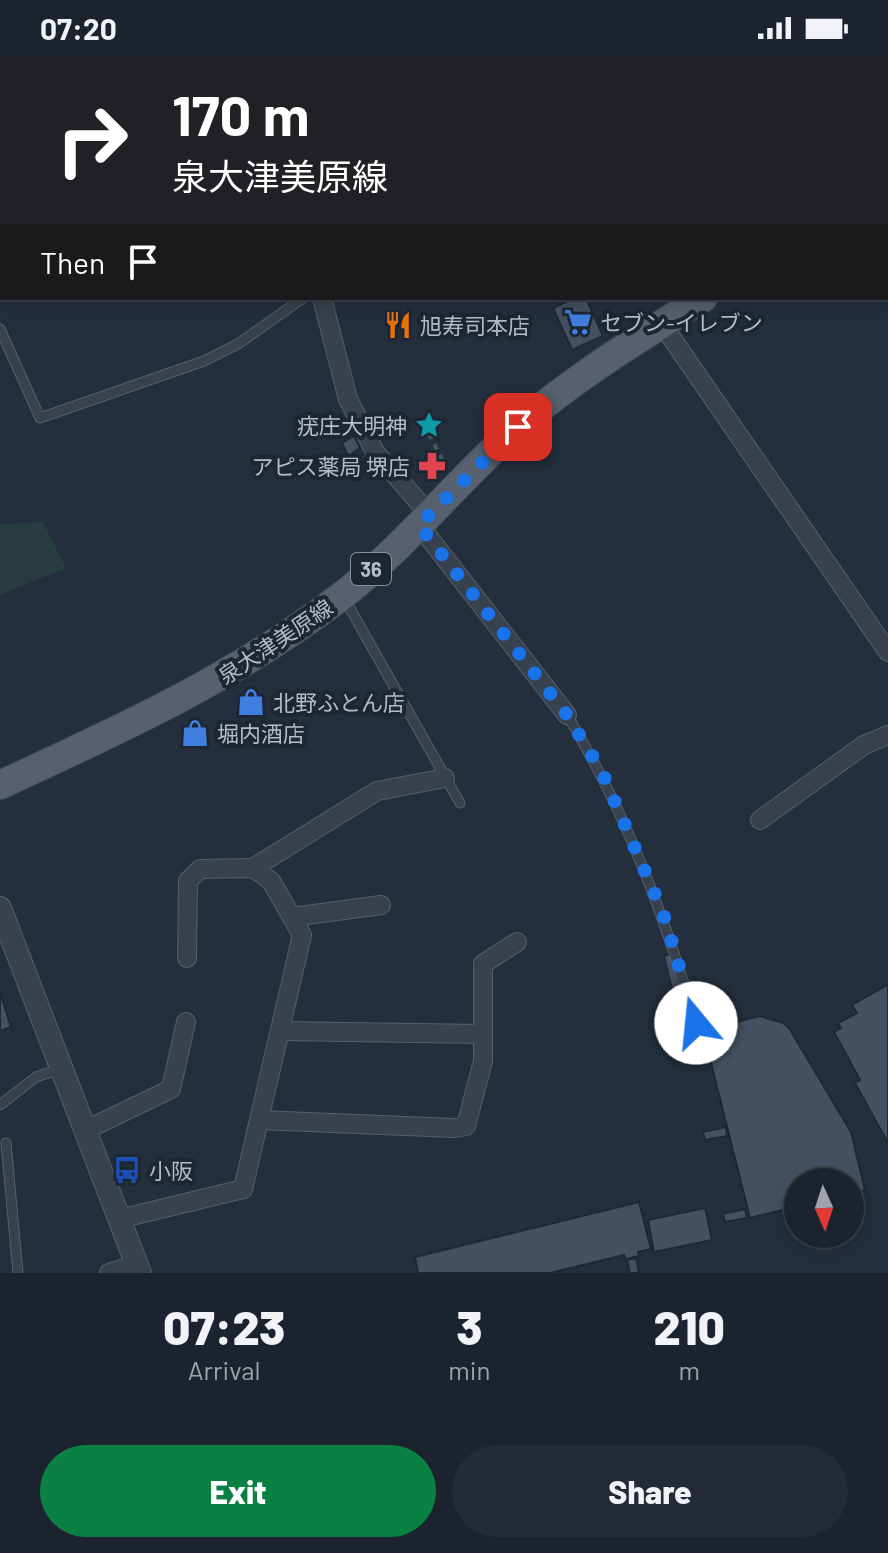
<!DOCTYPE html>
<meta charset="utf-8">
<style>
body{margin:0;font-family:Barlow,"Noto Sans JP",sans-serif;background:#242b36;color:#f1f3f6;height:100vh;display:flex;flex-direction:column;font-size:30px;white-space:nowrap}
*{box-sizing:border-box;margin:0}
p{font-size:26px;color:#a0a4aa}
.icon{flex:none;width:44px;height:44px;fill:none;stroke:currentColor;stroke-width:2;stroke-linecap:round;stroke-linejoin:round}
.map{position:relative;height:1217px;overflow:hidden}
.details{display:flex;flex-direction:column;background:#1b232e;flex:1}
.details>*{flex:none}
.top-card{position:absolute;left:0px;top:0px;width:888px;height:244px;box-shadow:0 4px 20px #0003,0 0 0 2px #39404a;background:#202124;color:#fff;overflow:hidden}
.needle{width:52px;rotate:177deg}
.controls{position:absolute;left:784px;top:1112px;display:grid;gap:16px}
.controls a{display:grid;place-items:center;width:80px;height:80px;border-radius:50%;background:#1b232e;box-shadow:0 4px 20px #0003,0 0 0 2px #39404a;font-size:40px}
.pin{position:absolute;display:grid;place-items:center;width:68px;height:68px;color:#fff;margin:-34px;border-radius:16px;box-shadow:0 4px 12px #0006}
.me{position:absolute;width:88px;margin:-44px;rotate:343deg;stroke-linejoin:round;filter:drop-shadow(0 0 6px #0008)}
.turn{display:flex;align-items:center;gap:28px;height:168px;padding:0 40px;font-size:36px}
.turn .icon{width:104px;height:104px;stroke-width:2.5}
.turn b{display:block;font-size:56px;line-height:68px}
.then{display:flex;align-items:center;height:76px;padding:0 40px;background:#0003;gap:16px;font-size:30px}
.eta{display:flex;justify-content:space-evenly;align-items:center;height:136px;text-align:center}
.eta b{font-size:48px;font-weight:800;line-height:56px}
.cta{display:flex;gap:16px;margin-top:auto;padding:16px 40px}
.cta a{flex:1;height:92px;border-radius:48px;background:#0b8043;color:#fff;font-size:32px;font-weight:800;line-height:92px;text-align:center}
.cta a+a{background:#242b36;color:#f1f3f6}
.status{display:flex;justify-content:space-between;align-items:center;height:56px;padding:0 40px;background:#1b232e;direction:ltr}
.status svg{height:22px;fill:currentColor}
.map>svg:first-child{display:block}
.green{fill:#263c3f}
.building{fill:#455162;stroke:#1f2835;stroke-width:2}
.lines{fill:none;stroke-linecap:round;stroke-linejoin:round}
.service-casing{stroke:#565f6c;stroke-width:11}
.minor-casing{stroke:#565f6c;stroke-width:20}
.tertiary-casing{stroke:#565f6c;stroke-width:24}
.primary-casing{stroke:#414a57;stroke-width:30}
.path{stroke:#44595c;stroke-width:4;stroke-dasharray:6 6;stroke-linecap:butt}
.service{stroke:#38414e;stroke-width:9}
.minor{stroke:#38414e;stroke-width:18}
.tertiary{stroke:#38414e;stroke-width:22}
.primary{stroke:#56606e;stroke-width:28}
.route{stroke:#1a73e8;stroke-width:14;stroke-dasharray:0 25.2}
.labels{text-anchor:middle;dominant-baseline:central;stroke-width:8;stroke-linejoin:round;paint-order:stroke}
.shield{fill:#1d2633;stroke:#878f9c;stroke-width:2}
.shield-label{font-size:20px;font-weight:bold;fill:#b4bcc9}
.poi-label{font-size:22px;fill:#b4bcc9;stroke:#1d2633;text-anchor:start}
.street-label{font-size:22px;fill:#b4bcc9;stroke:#1d2633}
</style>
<div class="status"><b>07:20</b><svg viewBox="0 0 49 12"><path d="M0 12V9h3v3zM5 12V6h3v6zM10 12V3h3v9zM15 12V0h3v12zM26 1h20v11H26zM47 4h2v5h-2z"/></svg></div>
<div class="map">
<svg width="888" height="1217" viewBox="0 0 888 1217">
<rect width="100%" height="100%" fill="#242f3e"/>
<g class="green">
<polygon points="876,0 888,0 886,120 886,2"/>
<polygon points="43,466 66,512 0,539 0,468"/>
</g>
<g class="building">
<polygon points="34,0 74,0 68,2"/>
<polygon points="574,242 586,242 603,280 572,294 553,252"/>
<polygon points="354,380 360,392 348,400 342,387"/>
<polygon points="671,898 692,980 684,982 664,900"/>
<polygon points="887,929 888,930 888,1087 855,1027 860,1024 834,976 841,972 838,967 857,957 852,949"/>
<polygon points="0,936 11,971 0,975"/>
<polygon points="760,960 783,967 789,972 851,1076 865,1134 850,1137 850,1126 798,1126 798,1150 750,1162 709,999 712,988 716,990 725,975 736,966"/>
<polygon points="716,975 718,984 680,993 677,983"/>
<polygon points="726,1071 727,1080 705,1084 703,1076"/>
<polygon points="639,1146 651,1193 638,1196 639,1200 626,1203 624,1199 550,1217 418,1217 415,1201"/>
<polygon points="705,1152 712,1184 654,1196 648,1164"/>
<polygon points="745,1153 747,1162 725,1166 723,1158"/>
<polygon points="636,1202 639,1217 630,1217 627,1204"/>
</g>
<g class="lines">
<g class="service-casing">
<g id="service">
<polyline points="279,0 279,2"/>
<polyline points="818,2 819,0"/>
<polyline points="0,92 2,97"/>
<polyline points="0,185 2,180"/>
<polyline points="0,273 40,362 204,305 238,288 303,242"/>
<polyline points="344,542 460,747"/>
<path d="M 567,659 C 626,756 664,859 696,967"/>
<polyline points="0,1049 36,1021 60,1013"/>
<polyline points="6,1087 18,1217"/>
</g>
</g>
<g class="minor-casing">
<g id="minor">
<polyline points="322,242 348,343 375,396 430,459"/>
<polyline points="662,268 888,596"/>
<polyline points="419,469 567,659"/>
<polyline points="760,764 864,689 888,679"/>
<polyline points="253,812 377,735 445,722"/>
<polyline points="292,861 381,849"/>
<polyline points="280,975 483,978"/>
<polyline points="259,1064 454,1072 466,1070 483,1005 483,908 517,886"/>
<polyline points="86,1074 171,1033 186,966"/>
<polyline points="119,1163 243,1133 302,879 271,825 253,812 200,813 188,825 187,902"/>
<polyline points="109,1217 137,1208"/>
</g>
</g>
<g class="tertiary-casing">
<polyline id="tertiary" points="0,852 140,1217"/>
</g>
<g class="primary-casing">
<g id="primary">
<polyline points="886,150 888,149"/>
<path d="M 0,729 C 121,673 232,623 339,542 C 405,492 457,424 519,370 C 576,320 640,282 703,242"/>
</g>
</g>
<g class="path">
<polyline points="127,0 127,2"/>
<polyline points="685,0 687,2"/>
<polyline points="718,0 721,2"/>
<polyline points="181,2 188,0"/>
<polyline points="703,2 704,0"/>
<polyline points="761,2 763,0"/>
<polyline points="429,369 425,371 444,407"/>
</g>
<use href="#service" class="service"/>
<use href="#minor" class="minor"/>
<use href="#tertiary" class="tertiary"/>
<use href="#primary" class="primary"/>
</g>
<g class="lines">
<polyline class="route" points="518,371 419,469 567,659 602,716 663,857 696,967"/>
</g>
<defs>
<g id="supermarket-bare" transform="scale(2.16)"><path d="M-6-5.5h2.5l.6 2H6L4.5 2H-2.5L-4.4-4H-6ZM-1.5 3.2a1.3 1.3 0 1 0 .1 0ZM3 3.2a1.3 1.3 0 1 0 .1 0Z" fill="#3f7fe0" stroke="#1d2633" stroke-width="2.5" paint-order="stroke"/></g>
<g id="restaurant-bare" transform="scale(2.16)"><path d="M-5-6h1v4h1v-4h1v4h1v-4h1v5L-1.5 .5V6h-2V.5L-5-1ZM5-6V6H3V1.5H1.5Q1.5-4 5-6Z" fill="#e8710a" stroke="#1d2633" stroke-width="2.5" paint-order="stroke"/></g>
<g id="sight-bare" transform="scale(2.16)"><path d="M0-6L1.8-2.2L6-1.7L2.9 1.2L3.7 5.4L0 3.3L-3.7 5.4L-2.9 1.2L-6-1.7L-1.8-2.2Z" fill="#0f9aa8" stroke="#1d2633" stroke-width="2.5" paint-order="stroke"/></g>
<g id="pharmacy-bare" transform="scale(2.16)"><path d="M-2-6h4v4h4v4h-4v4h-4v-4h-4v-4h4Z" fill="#e0444e" stroke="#1d2633" stroke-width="2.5" paint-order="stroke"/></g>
<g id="shop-bare" transform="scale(2.16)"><path d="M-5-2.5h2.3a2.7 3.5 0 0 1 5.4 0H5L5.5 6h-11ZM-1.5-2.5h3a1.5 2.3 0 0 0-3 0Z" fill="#3f7fe0" stroke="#1d2633" stroke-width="2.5" paint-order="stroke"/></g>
<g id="bus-bare" transform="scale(2.16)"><path d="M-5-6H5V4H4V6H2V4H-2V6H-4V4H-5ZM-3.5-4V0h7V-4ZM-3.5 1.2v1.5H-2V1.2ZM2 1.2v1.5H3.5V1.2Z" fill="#1a4fb4" stroke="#1d2633" stroke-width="2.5" paint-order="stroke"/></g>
</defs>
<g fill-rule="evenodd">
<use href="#supermarket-bare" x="578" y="266"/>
<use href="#restaurant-bare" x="398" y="269"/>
<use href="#sight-bare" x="429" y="369"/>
<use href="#pharmacy-bare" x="432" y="410"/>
<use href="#shop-bare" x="251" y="646"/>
<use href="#shop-bare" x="195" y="677"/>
<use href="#bus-bare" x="127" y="1114"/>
</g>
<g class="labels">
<rect class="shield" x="351" y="497" width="40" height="32" rx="6"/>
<g class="shield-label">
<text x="371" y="513">36</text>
</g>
<g class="poi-label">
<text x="600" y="266">セブン-イレブン</text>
<text x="420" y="269">旭寿司本店</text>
<text x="407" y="369" text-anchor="end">疣庄大明神</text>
<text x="410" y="410" text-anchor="end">アピス薬局 堺店</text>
<text x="273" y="646">北野ふとん店</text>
<text x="217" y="677">堀内酒店</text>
<text x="149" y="1114">小阪</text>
</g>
<g class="street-label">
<text transform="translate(275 585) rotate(-34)">泉大津美原線</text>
</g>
</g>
</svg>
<div class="controls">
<a><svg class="needle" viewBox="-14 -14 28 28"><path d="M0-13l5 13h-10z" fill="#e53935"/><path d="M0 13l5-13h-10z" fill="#a0a4aa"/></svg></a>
</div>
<div class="pin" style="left:518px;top:371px;background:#d93025"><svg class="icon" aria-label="arrive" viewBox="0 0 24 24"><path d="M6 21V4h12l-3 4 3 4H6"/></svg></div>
<svg class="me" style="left:696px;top:967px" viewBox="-20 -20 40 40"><circle r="19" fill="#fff"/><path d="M0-13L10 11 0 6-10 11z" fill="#1a73e8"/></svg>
<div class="top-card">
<div class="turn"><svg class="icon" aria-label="right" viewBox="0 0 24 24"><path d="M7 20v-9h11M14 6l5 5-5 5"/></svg><div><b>170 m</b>泉大津美原線</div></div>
<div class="then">Then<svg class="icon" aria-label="arrive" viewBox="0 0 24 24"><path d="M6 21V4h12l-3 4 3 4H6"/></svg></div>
</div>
</div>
<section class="details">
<div class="eta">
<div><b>07:23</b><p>Arrival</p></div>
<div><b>3</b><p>min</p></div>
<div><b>210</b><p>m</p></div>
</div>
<div class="cta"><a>Exit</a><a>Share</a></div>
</section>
